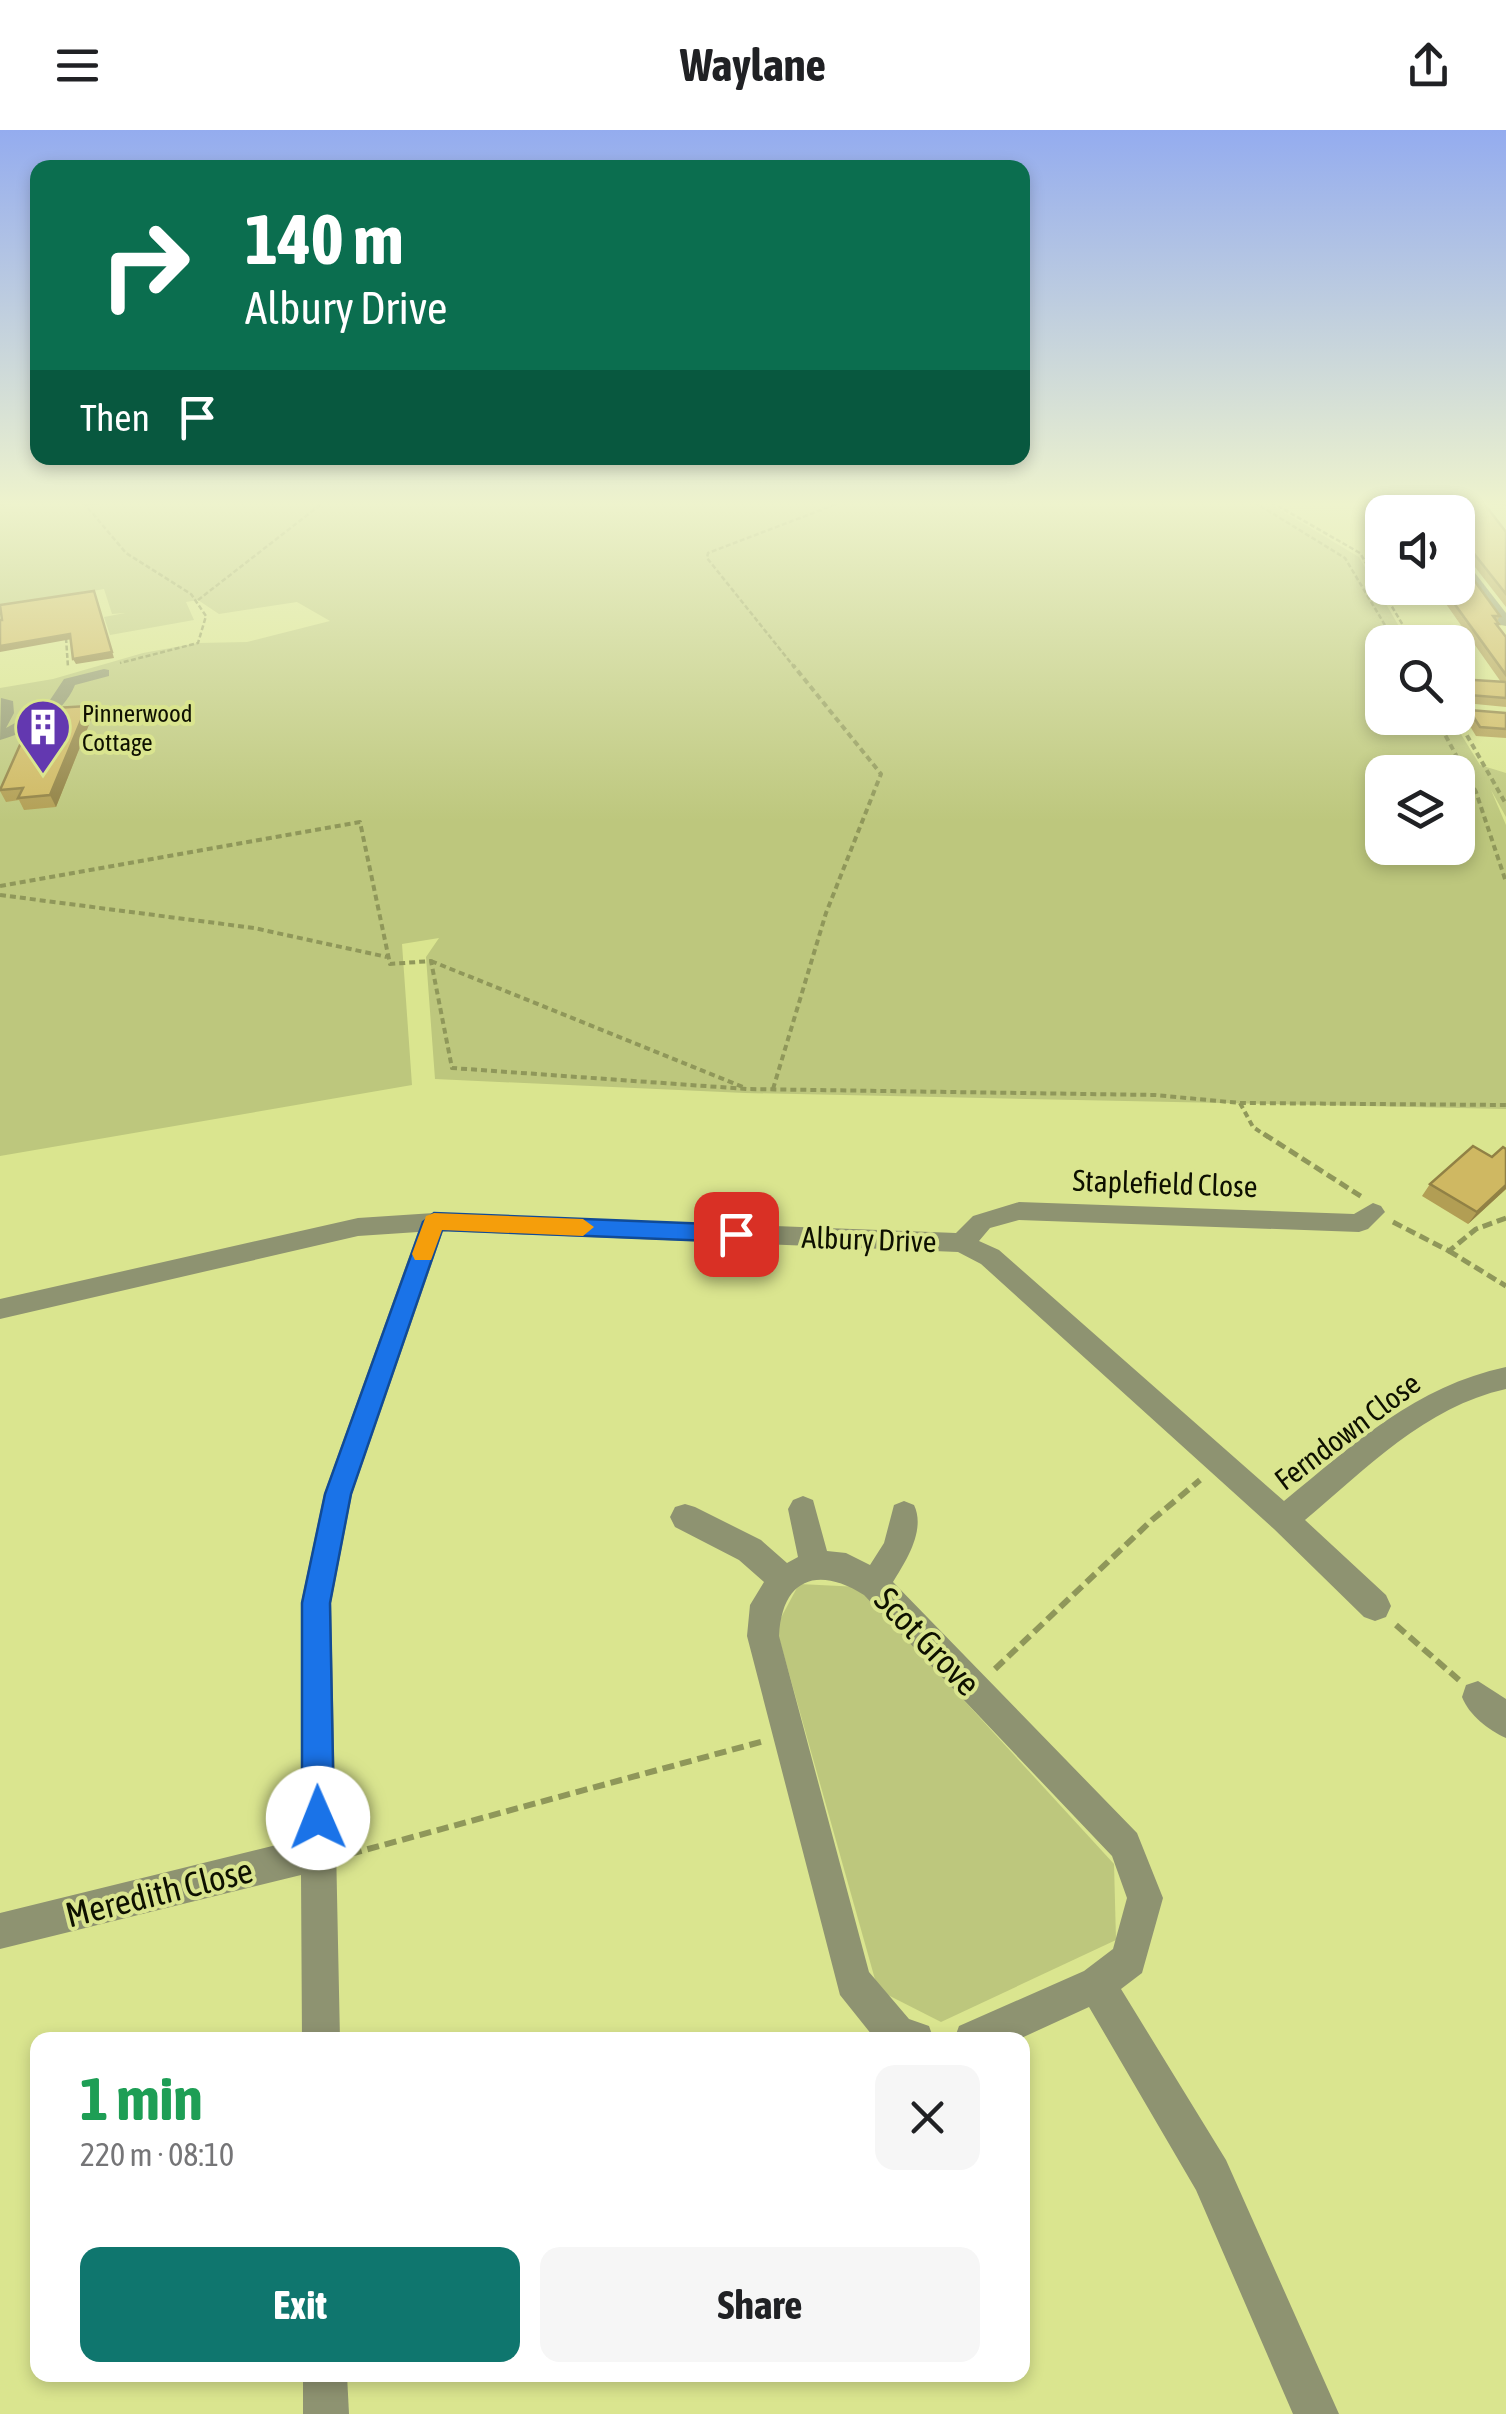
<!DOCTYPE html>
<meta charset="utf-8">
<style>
body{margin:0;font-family:"Asap Condensed",sans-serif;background:#f6f6f6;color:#202124;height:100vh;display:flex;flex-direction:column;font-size:38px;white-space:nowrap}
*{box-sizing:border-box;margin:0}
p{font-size:32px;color:#757577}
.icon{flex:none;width:55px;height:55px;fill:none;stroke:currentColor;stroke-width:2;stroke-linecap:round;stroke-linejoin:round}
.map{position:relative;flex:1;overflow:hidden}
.drawer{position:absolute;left:30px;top:1902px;width:1000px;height:350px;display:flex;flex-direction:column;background:#fff;border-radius:20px;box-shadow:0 5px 15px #0003}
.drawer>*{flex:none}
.hud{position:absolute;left:30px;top:30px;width:1000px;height:305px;border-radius:20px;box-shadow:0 5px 15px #0003;background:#0b6e4f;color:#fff;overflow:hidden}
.fabs{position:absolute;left:1365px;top:365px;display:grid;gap:20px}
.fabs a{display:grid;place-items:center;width:110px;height:110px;border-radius:20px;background:#fff;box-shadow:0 5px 15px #0003;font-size:50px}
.pin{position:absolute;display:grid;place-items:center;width:85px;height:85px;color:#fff;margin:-42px;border-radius:20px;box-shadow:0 5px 15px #0006}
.me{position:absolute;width:110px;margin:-55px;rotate:359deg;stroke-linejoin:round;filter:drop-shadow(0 0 8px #0008)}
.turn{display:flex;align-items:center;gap:35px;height:210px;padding:0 50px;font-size:45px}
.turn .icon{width:130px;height:130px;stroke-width:2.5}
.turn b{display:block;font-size:70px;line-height:85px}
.then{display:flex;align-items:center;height:95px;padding:0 50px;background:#0003;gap:20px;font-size:38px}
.round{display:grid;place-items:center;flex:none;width:105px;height:105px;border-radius:20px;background:#f6f6f6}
.head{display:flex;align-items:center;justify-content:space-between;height:170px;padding:0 50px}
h1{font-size:60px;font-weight:700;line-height:75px;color:#1e9e55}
.action{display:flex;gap:20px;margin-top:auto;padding:20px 50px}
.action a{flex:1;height:115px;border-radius:20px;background:#0f766e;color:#fff;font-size:40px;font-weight:700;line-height:115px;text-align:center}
.action a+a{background:#f6f6f6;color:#202124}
header{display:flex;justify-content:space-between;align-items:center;height:130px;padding:0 50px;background:#fff;font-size:45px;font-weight:700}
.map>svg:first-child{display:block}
.green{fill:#bdc77d;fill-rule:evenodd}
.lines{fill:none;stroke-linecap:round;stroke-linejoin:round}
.path-far3{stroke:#8f975a;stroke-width:2.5;stroke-dasharray:5 2.5;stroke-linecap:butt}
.path-far2{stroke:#8f975a;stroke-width:4;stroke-dasharray:6 4;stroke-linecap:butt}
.path-far1{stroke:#8f975a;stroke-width:5;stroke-dasharray:10 5;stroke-linecap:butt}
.path{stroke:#8f975a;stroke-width:6;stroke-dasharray:12 6;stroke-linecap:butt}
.minor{fill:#8e9371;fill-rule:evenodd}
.wall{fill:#b29e54}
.shaded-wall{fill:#918145}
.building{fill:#cfb862;stroke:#918145;stroke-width:2.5}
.route{fill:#1a73e8;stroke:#114b97;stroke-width:2.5}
.slow{fill:#f59e0b}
.labels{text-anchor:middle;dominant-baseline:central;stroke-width:8;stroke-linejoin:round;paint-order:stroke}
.far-poi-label{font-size:25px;fill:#0e1000;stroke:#dae58f;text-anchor:start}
.street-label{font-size:30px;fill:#0e1000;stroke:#dae58f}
.near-street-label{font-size:35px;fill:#0e1000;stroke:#dae58f}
</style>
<header><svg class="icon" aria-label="menu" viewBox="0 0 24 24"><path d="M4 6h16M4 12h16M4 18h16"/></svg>Waylane<svg class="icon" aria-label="share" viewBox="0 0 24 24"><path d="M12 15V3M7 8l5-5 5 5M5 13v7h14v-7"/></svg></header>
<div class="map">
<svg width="1506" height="2284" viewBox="0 0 1506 2284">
<rect width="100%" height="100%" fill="#dae58f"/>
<g class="green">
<path d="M 5,372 L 1267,372 L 1359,427 L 1408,512 L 1382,512 L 1382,588 L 1451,588 L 1480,635 L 1506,643 L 1506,687 L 1491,660 L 1506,695 L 1506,979 L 745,963 L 435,949 L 426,827 L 439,808 L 402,814 L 412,955 L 0,1026 L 0,558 L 53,549 L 143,523 L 198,513 L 247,512 L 330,491 L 297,472 L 219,484 L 198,470 L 186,472 L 194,490 L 110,505 L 104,487 L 125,483 L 112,484 L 104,459 L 0,477 L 0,373 ZM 1382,642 L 1458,642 L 1458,718 L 1382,718 Z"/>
<polygon points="799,1454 860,1457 1114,1734 1116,1810 941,1892 878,1860 776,1497"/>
</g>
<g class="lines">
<g class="path-far3">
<polyline points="83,372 126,423 191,464 206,486 198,513 120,533"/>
<polyline points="1254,372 1345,428 1395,512"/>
<polyline points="1271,372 1360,423 1413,512"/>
<polyline points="0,375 19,372"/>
<polyline points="84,375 111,372"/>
<polyline points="198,470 324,372"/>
<polyline points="66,508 68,537"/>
<polyline points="795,538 707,428 708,423 842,372"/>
</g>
<g class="path-far2">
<polyline points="1458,581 1465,581"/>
<polyline points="1436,588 1476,662 1506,752"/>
<polyline points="1457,588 1506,674"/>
<polyline points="0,756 360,692 390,834 431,831 452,938 747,959 1155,965 1240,973 1506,975"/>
<polyline points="0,765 254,798 387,827"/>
<polyline points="431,831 743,957"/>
<polyline points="773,959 826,783 881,644 793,535"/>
<polyline points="1240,973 1253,997 1268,1007"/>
</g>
<g class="path-far1">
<polyline points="1264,1004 1362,1067"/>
<polyline points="1393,1092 1449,1121 1476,1099 1506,1088"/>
<polyline points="1449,1121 1506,1156"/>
</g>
<g class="path">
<polyline points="1396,1495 1459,1550"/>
<polyline points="995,1539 1152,1390 1200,1350"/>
<polyline points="350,1724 764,1611"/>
</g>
<g class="minor">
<polygon points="1414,372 1425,372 1433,382 1421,382"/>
<polygon points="1458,421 1506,483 1506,496 1501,495 1458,433"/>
<path d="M 104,539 L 109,540 L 109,546 L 75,555 C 62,586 31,601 0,610 L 1,568 L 13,571 L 14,583 L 6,598 L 46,576 L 64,549 Z"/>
<path d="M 1019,1072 L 1354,1084 L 1373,1073 L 1381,1076 L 1385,1082 L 1368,1099 L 1359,1102 L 1019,1090 L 990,1098 L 979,1111 L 999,1120 L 1284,1371 C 1354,1314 1416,1256 1506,1237 L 1506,1259 C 1425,1277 1367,1338 1305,1390 L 1386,1465 L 1391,1476 L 1386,1487 L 1375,1491 L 1364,1487 L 1274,1399 L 981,1134 L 958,1122 L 443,1101 L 352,1364 L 331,1473 L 340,1910 L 302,1910 L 301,1745 L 0,1819 L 0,1783 L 301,1709 L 301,1473 L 324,1364 L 418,1102 L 358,1106 L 0,1189 L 0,1169 L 358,1088 L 434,1083 L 956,1103 L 973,1086 Z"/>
<path d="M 803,1366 L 813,1370 L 827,1421 L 846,1423 L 870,1435 L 884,1413 L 894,1375 L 904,1371 L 914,1375 C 926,1400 906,1431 893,1452 L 1137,1703 L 1163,1768 L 1142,1843 L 1121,1859 L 1226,2030 L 1339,2284 L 1293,2284 L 1196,2060 L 1089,1877 L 1017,1910 L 954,1910 L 959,1896 L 1084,1841 L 1113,1819 L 1127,1768 L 1112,1726 L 864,1465 C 818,1436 782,1448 779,1506 L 869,1842 L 909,1889 L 929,1896 L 934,1910 L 876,1910 L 840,1865 L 747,1506 L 750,1475 L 764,1452 L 739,1430 L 675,1397 L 670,1387 L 675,1377 L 685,1374 L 695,1377 L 761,1410 L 787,1433 L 798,1427 L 788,1379 L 793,1370 Z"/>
<path d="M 1478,1551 L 1506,1569 L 1506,1608 C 1488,1600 1469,1585 1462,1567 L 1466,1555 Z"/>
<polygon points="303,2245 347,2245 349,2284 303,2284"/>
</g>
</g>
<g class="wall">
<polygon points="1376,372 1418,372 1421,377 1434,378 1430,372 1506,372 1506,376 1484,374 1506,402 1506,477 1461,419 1458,418 1458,428 1500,486 1497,491 1499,494 1498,496 1506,507 1506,577 1465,573 1458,576 1458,549 1501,552 1439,464 1440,461 1438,458 1458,458 1458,382 1383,382"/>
<polygon points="87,576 92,587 56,677 24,680 19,670 6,672 0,661 0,658"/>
<polygon points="1469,580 1506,583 1506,608 1476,606 1465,588"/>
<polygon points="1506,1019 1506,1059 1468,1094 1422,1066 1430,1054 1492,1027"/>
</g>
<g class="shaded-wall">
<polygon points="96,466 114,528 76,534 73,529"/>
<polygon points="70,504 72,509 0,522 0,516"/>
<polygon points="1469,565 1465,573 1458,576 1462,568"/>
<polygon points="87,576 92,587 56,677 50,665"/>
<polygon points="1506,1055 1506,1059 1468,1094 1477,1082"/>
</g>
<g class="building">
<polygon points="1384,372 1418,372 1421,377 1436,378 1440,375 1438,372 1483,372 1506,402 1506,464 1464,411 1459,411 1458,428 1500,486 1493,486 1499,494 1496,494 1506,507 1506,545 1443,458 1458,458 1458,382 1391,382"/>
<polygon points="94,461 112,522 73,529 70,504 0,516 0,490 2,490 0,475"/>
<polygon points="1458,549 1506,552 1506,568 1469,565 1462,568 1458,560"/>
<polygon points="87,576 50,665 18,668 23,658 0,660 20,615 38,614 55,578"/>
<polygon points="1469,580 1506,583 1506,599 1480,597"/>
<polygon points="1473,1016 1492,1027 1503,1017 1506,1019 1506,1055 1477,1082 1430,1054"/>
</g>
<linearGradient id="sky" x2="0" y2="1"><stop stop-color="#94acef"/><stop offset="0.54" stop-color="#eef3cd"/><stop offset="1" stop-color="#eef3cd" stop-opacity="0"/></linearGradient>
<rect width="1506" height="692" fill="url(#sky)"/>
<polygon class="route" points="434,1083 736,1095 747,1104 736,1112 442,1100 351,1364 330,1473 334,1688 329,1699 318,1703 307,1699 302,1688 302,1473 325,1364 423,1092"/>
<polygon class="slow" points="434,1083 583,1089 594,1097 583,1106 442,1100 431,1130 415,1130 412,1124 426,1086"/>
<defs>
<g id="building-pin" transform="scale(2.875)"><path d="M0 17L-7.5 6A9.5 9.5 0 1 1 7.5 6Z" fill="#6338b0" stroke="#dae58f"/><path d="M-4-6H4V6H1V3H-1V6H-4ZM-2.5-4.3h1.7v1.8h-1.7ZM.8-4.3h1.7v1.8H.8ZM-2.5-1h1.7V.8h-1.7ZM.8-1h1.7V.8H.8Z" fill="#fff"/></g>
</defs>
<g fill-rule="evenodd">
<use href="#building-pin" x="43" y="597"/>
</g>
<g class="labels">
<g class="far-poi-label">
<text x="82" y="583">Pinnerwood<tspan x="82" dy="29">Cottage</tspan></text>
</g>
<g class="street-label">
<text transform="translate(1165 1053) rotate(2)">Staplefield Close</text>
<text transform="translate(869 1109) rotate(2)">Albury Drive</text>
<text transform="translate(1347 1301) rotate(-37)">Ferndown Close</text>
</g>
<g class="near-street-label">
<text transform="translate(928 1511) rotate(46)">Scot Grove</text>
<text transform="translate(159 1762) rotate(-14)">Meredith Close</text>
</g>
</g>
</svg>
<div class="fabs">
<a><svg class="icon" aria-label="sound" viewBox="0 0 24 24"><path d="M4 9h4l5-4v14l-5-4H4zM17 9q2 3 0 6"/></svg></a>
<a><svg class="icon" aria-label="search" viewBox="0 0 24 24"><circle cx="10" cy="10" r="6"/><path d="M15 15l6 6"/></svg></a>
<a><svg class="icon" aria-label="layers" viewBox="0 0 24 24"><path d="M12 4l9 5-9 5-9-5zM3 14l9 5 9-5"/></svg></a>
</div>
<div class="pin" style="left:736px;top:1104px;background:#d93025"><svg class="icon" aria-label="arrive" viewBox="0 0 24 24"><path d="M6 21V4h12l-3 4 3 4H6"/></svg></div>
<svg class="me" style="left:318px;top:1688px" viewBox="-20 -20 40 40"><circle r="19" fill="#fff"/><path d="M0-13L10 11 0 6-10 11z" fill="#1a73e8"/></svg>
<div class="hud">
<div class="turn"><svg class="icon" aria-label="right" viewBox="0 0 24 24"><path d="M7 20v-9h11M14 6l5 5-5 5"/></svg><div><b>140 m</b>Albury Drive</div></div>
<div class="then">Then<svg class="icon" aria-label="arrive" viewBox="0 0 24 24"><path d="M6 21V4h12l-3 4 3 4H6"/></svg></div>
</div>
<section class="drawer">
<div class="head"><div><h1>1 min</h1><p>220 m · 08:10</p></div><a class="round"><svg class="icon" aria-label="close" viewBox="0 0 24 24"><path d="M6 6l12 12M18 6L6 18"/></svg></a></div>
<div class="action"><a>Exit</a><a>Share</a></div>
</section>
</div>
